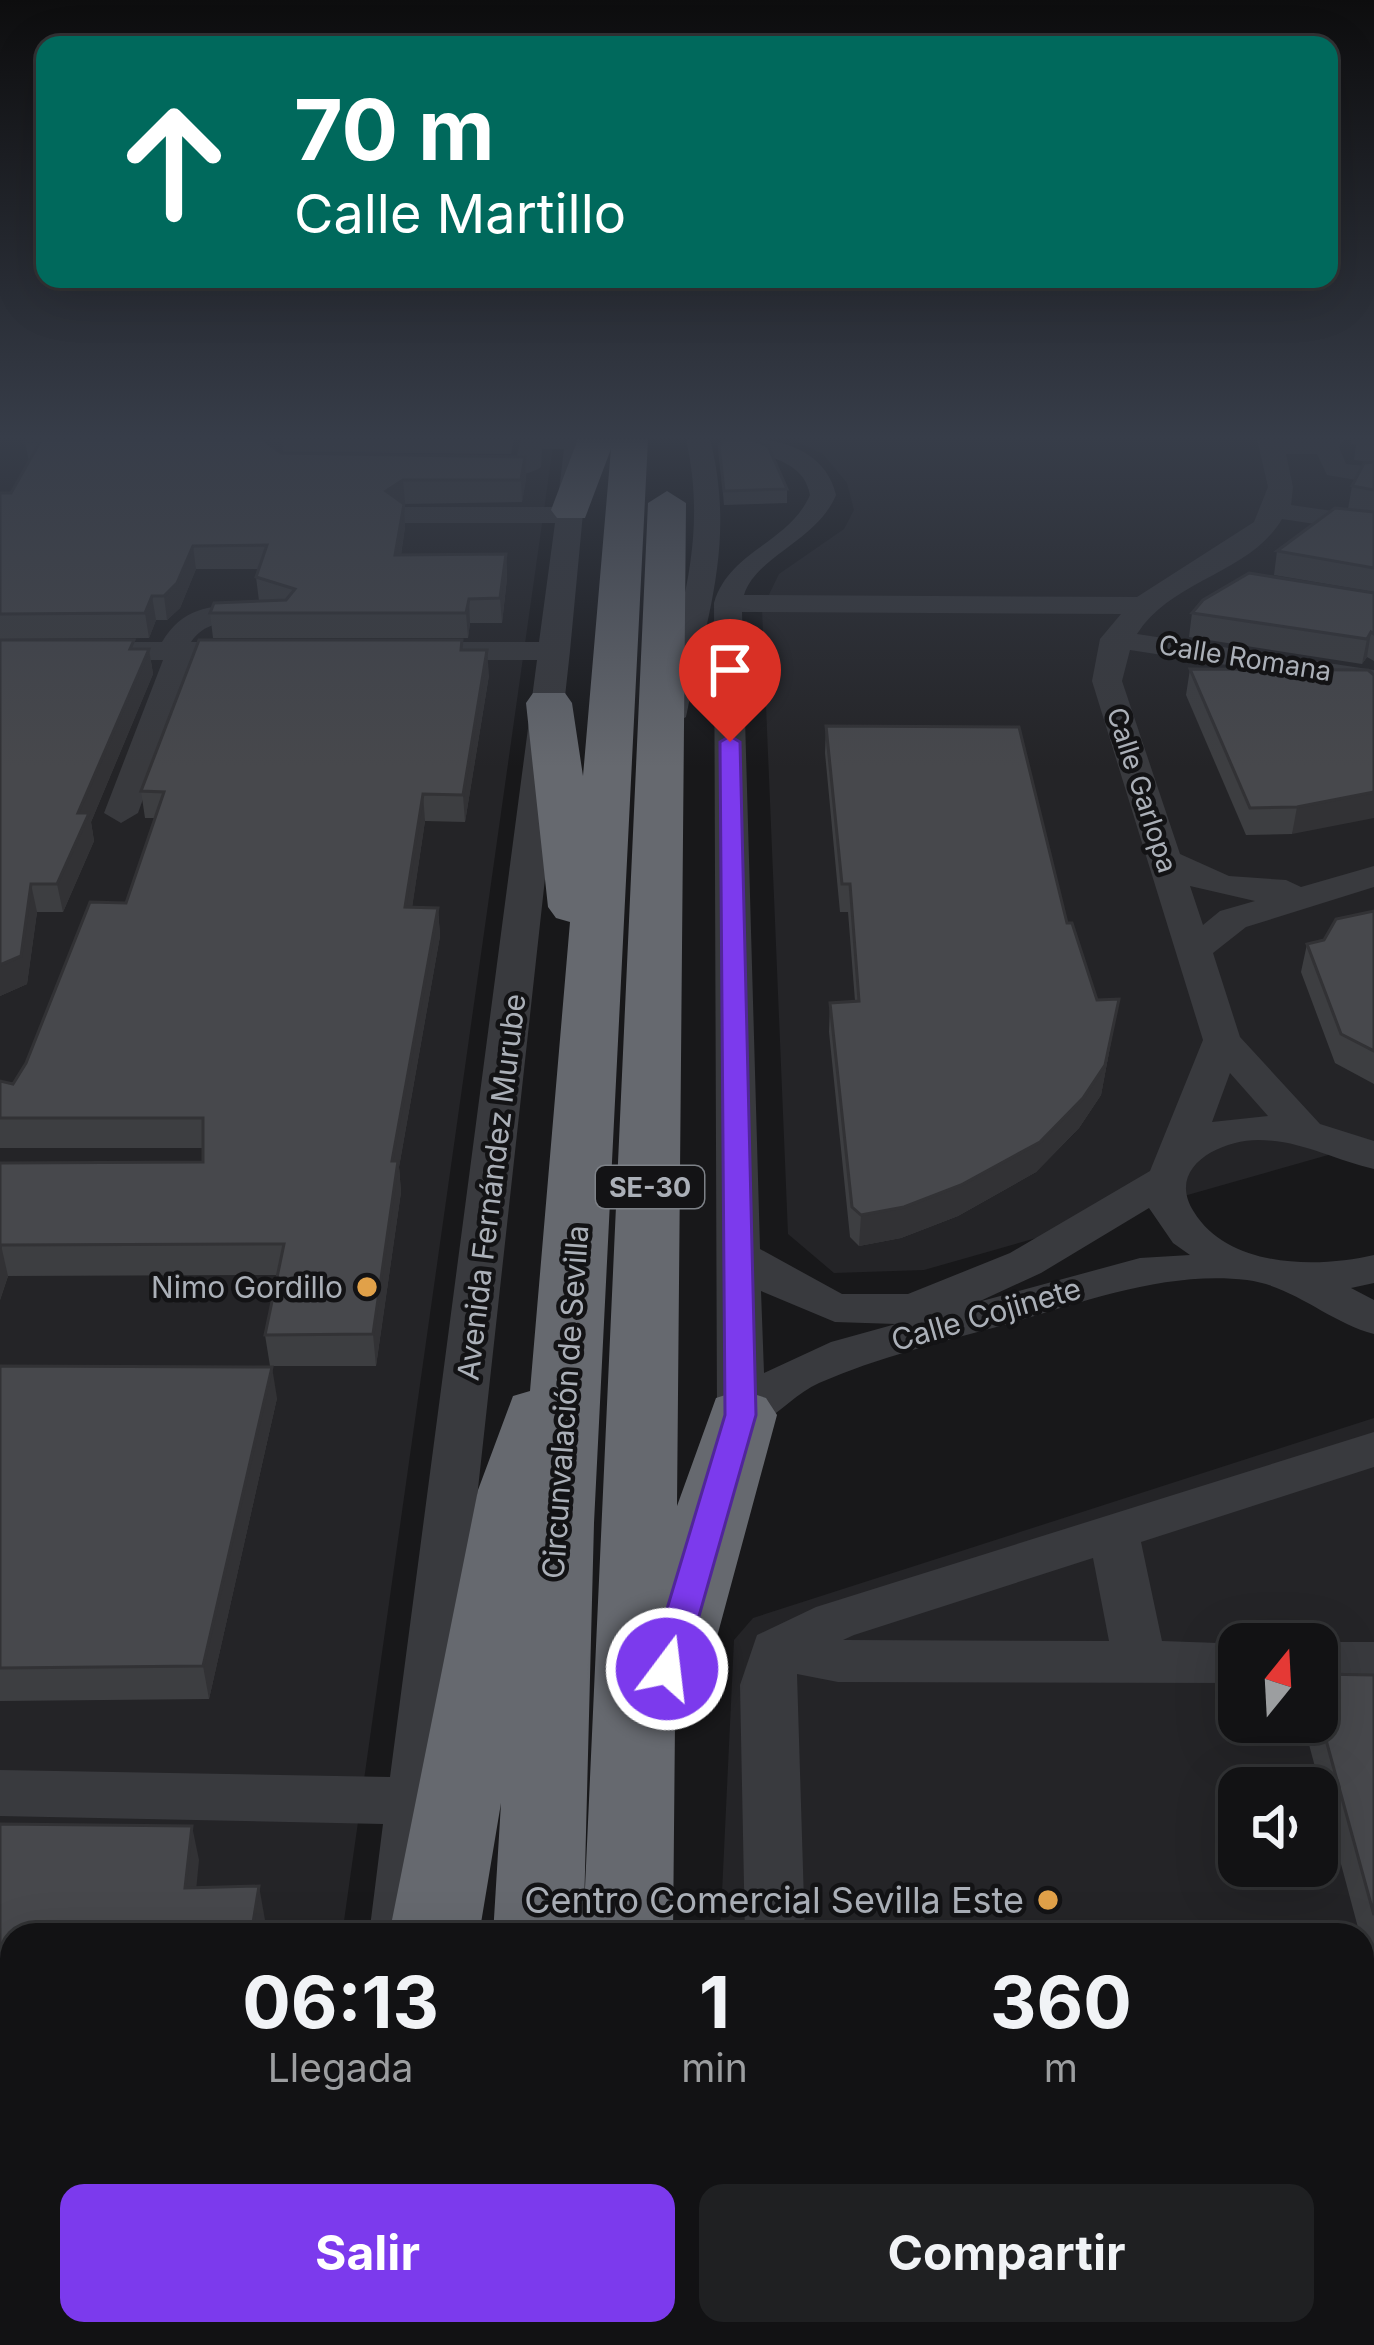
<!DOCTYPE html>
<html lang="es">
<meta charset="utf-8">
<style>
body{margin:0;font-family:Inter,sans-serif;background:#1f2022;color:#f1f3f6;height:100vh;display:flex;flex-direction:column;font-size:45px;white-space:nowrap}
*{box-sizing:border-box;margin:0}
p{font-size:39px;color:#9c9ea0}
.icon{flex:none;width:66px;height:66px;fill:none;stroke:currentColor;stroke-width:2;stroke-linecap:round;stroke-linejoin:round}
.map{position:relative;flex:1;overflow:hidden}
.details{position:absolute;left:0px;top:1923px;width:1374px;height:423px;display:flex;flex-direction:column;background:#121214;border-radius:36px 36px 0 0;box-shadow:0 12px 48px #0002,0 0 0 3px #313234}
.details>*{flex:none}
.banner{position:absolute;left:36px;top:36px;width:1302px;height:252px;border-radius:24px;box-shadow:0 12px 48px #0002,0 0 0 3px #313234;background:#00695c;color:#fff;overflow:hidden}
.needle{width:78px;rotate:18deg}
.controls{position:absolute;left:1218px;top:1623px;display:grid;gap:24px}
.controls a{display:grid;place-items:center;width:120px;height:120px;border-radius:24px;background:#121214;box-shadow:0 12px 48px #0002,0 0 0 3px #313234;font-size:60px}
.pin{position:absolute;display:grid;place-items:center;width:102px;height:102px;color:#fff;margin:-123px -51px;border-radius:50% 50% 50% 0;rotate:-45deg;box-shadow:0 0 12px #0007}
.pin .icon{rotate:45deg}
.me{position:absolute;width:132px;margin:-66px;rotate:15deg;stroke-linejoin:round;filter:drop-shadow(0 0 9px #0008)}
.turn{display:flex;align-items:center;gap:42px;height:252px;padding:0 60px;font-size:54px}
.turn .icon{width:156px;height:156px;stroke-width:2.5}
.turn b{display:block;font-size:84px;line-height:102px}
.eta{display:flex;justify-content:space-evenly;align-items:center;height:204px;text-align:center}
.eta b{font-size:72px;font-weight:700;line-height:84px}
.primary-button{display:flex;gap:24px;margin-top:auto;padding:24px 60px}
.primary-button a{flex:1;height:138px;border-radius:24px;background:#7c3aed;color:#fff;font-size:48px;font-weight:700;line-height:138px;text-align:center}
.primary-button a+a{background:#1f2022;color:#f1f3f6}
.map>svg:first-child{display:block}
.built{fill:#242427;fill-rule:evenodd}
.lines{fill:none;stroke-linecap:round;stroke-linejoin:round}
.minor{fill:#393a3e;fill-rule:evenodd}
.highway{fill:#66696f;fill-rule:evenodd}
.wall{fill:#3d3e41}
.shaded-wall{fill:#323235}
.building{fill:#47484c;stroke:#323235;stroke-width:3}
.route{fill:#7c3aed;stroke:#51269a;stroke-width:3}
.poi-dot{fill:#e1a149;stroke:#131315;stroke-width:4.5}
.labels{text-anchor:middle;dominant-baseline:central;stroke-width:9;stroke-linejoin:round;paint-order:stroke}
.far-street-label{font-size:27px;fill:#abb0b8;stroke:#131315}
.shield{fill:#131315;stroke:#7d8187;stroke-width:3}
.shield-label{font-size:27px;font-weight:bold;fill:#abb0b8}
.street-label{font-size:30px;fill:#abb0b8;stroke:#131315}
.poi-label{font-size:30px;fill:#abb0b8;stroke:#131315;text-anchor:end}
.near-poi-label{font-size:36px;fill:#abb0b8;stroke:#131315;text-anchor:end}
</style>
<div class="map">
<svg width="1374" height="2345" viewBox="0 0 1374 2345">
<rect width="100%" height="100%" fill="#18181a"/>
<g class="built">
<polygon points="0,439 554,439 342,1935 12,1935 12,2334 285,2334 284,2345 0,2345"/>
<polygon points="791,439 1374,439 1374,1142 924,1270 834,1273 788,1234 762,609 779,574 844,529 854,510 847,483 823,454"/>
<path d="M 1374,1418 L 1374,2345 L 700,2345 L 700,2334 L 1362,2334 L 1362,1935 L 720,1935 L 734,1640 L 753,1618 ZM 1239,1644 L 1317,1644 L 1317,1722 L 1239,1722 ZM 1239,1788 L 1317,1788 L 1317,1866 L 1239,1866 Z"/>
</g>
<g class="lines">
<g class="minor">
<path d="M 521,439 L 590,439 L 570,651 L 429,1935 L 369,1935 L 383,1824 L 0,1816 L 0,1770 L 390,1777 L 537,660 L 431,660 L 416,651 L 431,642 L 539,642 L 555,523 L 405,523 L 392,515 L 405,507 L 557,507 L 564,449 L 542,449 L 541,467 C 524,480 474,480 457,467 L 470,459 L 516,459 Z"/>
<path d="M 686,439 L 710,439 C 736,542 707,616 686,717 L 670,726 L 654,717 C 678,617 709,542 686,439 Z"/>
<path d="M 740,439 C 780,437 826,451 836,495 C 817,541 756,556 744,595 L 1137,597 L 1254,522 L 1268,487 L 1257,439 L 1344,439 L 1339,447 L 1346,464 L 1374,467 L 1374,483 L 1327,475 L 1317,454 L 1286,454 L 1293,487 L 1291,505 L 1374,517 L 1374,533 L 1282,519 C 1250,574 1172,579 1137,634 L 1374,670 L 1374,688 L 1130,650 L 1122,681 L 1180,854 L 1229,876 L 1286,880 L 1301,887 L 1374,866 L 1374,887 L 1246,927 L 1213,953 L 1240,1037 L 1320,1124 L 1374,1141 L 1374,1169 C 1334,1160 1301,1140 1258,1140 C 1221,1140 1165,1167 1194,1212 C 1229,1269 1319,1268 1374,1255 L 1374,1283 L 1351,1288 L 1374,1300 L 1374,1334 C 1329,1322 1294,1286 1247,1280 C 1166,1270 1080,1303 1004,1325 C 941,1342 879,1357 819,1383 C 785,1398 764,1438 724,1427 L 717,1415 L 714,603 C 729,551 789,543 810,495 C 803,457 763,461 740,439 ZM 742,612 L 1121,614 L 1100,639 L 1092,681 L 1203,1040 L 1150,1171 L 1010,1253 L 908,1294 L 842,1294 L 760,1249 ZM 1190,886 L 1255,901 L 1220,911 L 1203,925 ZM 1230,1073 L 1268,1116 L 1212,1122 ZM 1149,1208 L 1173,1243 L 1190,1255 L 1140,1258 L 978,1302 L 1041,1273 ZM 761,1291 L 835,1322 L 896,1324 L 831,1342 L 764,1373 Z"/>
<path d="M 265,605 L 279,614 L 275,620 C 244,628 213,611 191,642 L 248,642 L 263,651 L 248,660 L 193,660 L 138,813 L 121,823 L 104,813 L 163,660 L 0,660 L 0,642 L 162,642 C 186,601 222,605 265,605 Z"/>
<path d="M 1374,1432 L 1374,1467 L 1141,1542 L 1162,1641 L 1247,1644 L 1239,1644 L 1239,1683 L 838,1682 L 797,1674 L 805,1935 L 745,1935 L 740,1685 L 757,1635 L 816,1607 ZM 1093,1558 L 1109,1641 L 843,1640 L 854,1635 Z"/>
<polygon points="1317,1642 1374,1642 1374,1684 1317,1684 1317,1644 1312,1644"/>
<rect x="753" y="2334" width="70" height="11"/>
</g>
<g class="highway">
<polygon points="578,439 648,439 594,1523 584,1910 648,503 667,491 686,503 677,1506 716,1398 741,1390 766,1398 777,1415 701,1696 689,1719 675,1723 673,1935 493,1935 501,1803 479,1935 389,1935 478,1490 513,1396 530,1391 570,922 556,918 548,907 526,703 533,693 565,693 572,703 583,776 611,449 585,518 557,518 551,510"/>
<polygon points="304,2334 408,2334 408,2345 302,2345"/>
<polygon points="465,2334 667,2334 667,2345 464,2345"/>
</g>
</g>
<g class="wall">
<polygon points="28,439 514,439 511,454 283,452 525,457 526,479 522,502 403,504 405,527 401,555 506,554 507,578 502,623 470,623 468,638 213,638 210,613 259,601 256,577 259,569 196,569 180,608 167,620 156,620 149,638 0,639 0,493 11,493 29,462 25,442"/>
<polygon points="1352,439 1374,439 1374,592 1274,575 1277,551 1348,509 1352,486 1368,462 1354,460 1356,445 1351,444"/>
<polygon points="719,445 787,489 787,503 724,505"/>
<polygon points="1374,593 1374,661 1367,657 1362,664 1189,637 1192,613"/>
<polygon points="0,640 149,649 153,674 91,822 94,841 63,912 37,912 27,984 0,996"/>
<polygon points="462,640 463,650 489,675 465,822 425,821 412,907 438,908 440,936 399,1167 401,1192 376,1366 270,1366 265,1335 278,1275 8,1276 0,1300 0,1163 203,1162 203,1148 0,1148 0,1081 13,1084 126,903 155,818 145,818 141,791"/>
<polygon points="1190,669 1368,670 1292,834 1246,835 1186,695"/>
<polygon points="826,726 1067,923 1097,1000 1119,999 1101,1095 1079,1128 1036,1172 958,1216 901,1238 859,1246 850,1237 829,1032 830,1003 855,1001 848,912 840,912 825,753"/>
<polygon points="1374,911 1374,1084 1335,1063 1301,972 1307,944 1324,940"/>
<polygon points="0,1366 277,1398 209,1699 0,1701"/>
<polygon points="1317,1674 1374,1675 1374,1986 1362,1935 1360,1935 1303,1722 1317,1722"/>
<polygon points="882,2334 1362,2334 1374,2345 882,2345"/>
</g>
<g class="shaded-wall">
<polygon points="268,439 282,439 283,452 267,462 264,440"/>
<polygon points="525,457 526,479 522,502 521,480"/>
<polygon points="403,480 405,502 388,514 386,491"/>
<polygon points="404,504 405,527 397,579 395,555"/>
<polygon points="193,546 196,569 180,608 167,620 164,596"/>
<polygon points="506,554 507,578 502,623 500,598"/>
<polygon points="152,596 156,620 149,638 145,613"/>
<polygon points="469,599 470,623 468,638 466,613"/>
<polygon points="1371,632 1367,657 1362,664 1367,639"/>
<polygon points="149,649 153,674 91,822 94,841 63,912 57,884 78,813"/>
<polygon points="487,650 489,675 465,822 463,795"/>
<polygon points="1374,792 1374,818 1292,834 1297,807"/>
<polygon points="423,794 425,821 408,935 405,907"/>
<polygon points="31,884 37,912 27,984 0,996 0,965"/>
<polygon points="438,908 440,936 399,1167 401,1192 376,1366 373,1334 392,1161"/>
<polygon points="1119,999 1101,1095 1079,1128 1036,1172 958,1216 901,1238 859,1246 861,1215"/>
<polygon points="1,1245 8,1276 0,1300 0,1248"/>
<polygon points="272,1367 277,1398 209,1699 203,1666"/>
<polygon points="192,1826 199,1860 193,1922 185,1888"/>
<polygon points="259,1886 265,1920 262,1935 251,1935"/>
<polygon points="191,2334 204,2334 202,2345 189,2345"/>
</g>
<g class="building">
<polygon points="28,439 268,439 264,440 281,453 525,457 521,480 403,480 386,491 404,504 395,555 506,554 500,598 469,599 466,613 210,613 214,603 286,600 295,589 256,577 267,545 193,546 177,583 164,596 152,596 145,613 0,614 0,493 11,493 40,442 25,442"/>
<polygon points="725,439 751,439 768,446 787,489 724,491 719,445"/>
<polygon points="1374,462 1374,490 1352,486 1364,463"/>
<polygon points="1335,508 1374,512 1374,568 1277,551"/>
<polygon points="1249,573 1374,593 1374,634 1371,632 1367,639 1192,613 1203,600"/>
<polygon points="0,640 134,640 130,649 149,649 78,813 89,813 57,884 31,884 21,956 0,965"/>
<polygon points="199,640 462,640 461,650 487,650 463,795 423,794 405,907 438,908 392,1161 398,1161 373,1334 265,1335 284,1244 1,1245 0,1248 0,1163 203,1162 203,1118 0,1118 0,1081 13,1084 26,1063 90,902 126,903 164,792 141,791"/>
<polygon points="1190,669 1368,670 1374,675 1374,792 1297,807 1250,808"/>
<polygon points="826,726 1019,727 1067,923 1072,923 1097,1000 1119,999 1105,1065 1083,1098 1040,1142 961,1185 904,1207 861,1215 852,1207 830,1003 859,1001 850,884 842,884"/>
<polygon points="1374,911 1374,1051 1341,1034 1307,944 1324,940 1336,919"/>
<polygon points="0,1366 272,1367 203,1666 0,1668"/>
<polygon points="1317,1674 1374,1675 1374,1915 1317,1707"/>
<polygon points="0,1824 192,1826 185,1888 259,1886 251,1935 12,1935 12,2334 191,2334 189,2345 0,2345"/>
<polygon points="1362,2009 1374,2009 1374,2345 888,2345 887,2334 1362,2334"/>
</g>
<linearGradient id="sky" x2="0" y2="1"><stop stop-color="#0d0d0e"/><stop offset="0.57" stop-color="#373d49"/><stop offset="1" stop-color="#373d49" stop-opacity="0"/></linearGradient>
<rect width="1374" height="767" fill="url(#sky)"/>
<polygon class="route" points="730,736 740,742 756,1415 684,1669 679,1678 655,1678 649,1669 725,1415 720,742"/>
<g class="poi-dot">
<circle cx="367" cy="1287" r="12"/>
<circle cx="1048" cy="1900" r="12"/>
</g>
<g class="labels">
<g class="far-street-label">
<text transform="translate(1245 658) rotate(9)">Calle Romana</text>
<text transform="translate(1142 790) rotate(72)">Calle Garlopa</text>
</g>
<rect class="shield" x="596" y="1166" width="108" height="42" rx="9"/>
<g class="shield-label">
<text x="650" y="1187">SE-30</text>
</g>
<g class="street-label">
<text transform="translate(491 1187) rotate(-83)">Avenida Fernández Murube</text>
<text transform="translate(986 1314) rotate(-16)">Calle Cojinete</text>
<text transform="translate(565 1402) rotate(-86)">Circunvalación de Sevilla</text>
</g>
<g class="poi-label">
<text x="343" y="1287">Nimo Gordillo</text>
</g>
<g class="near-poi-label">
<text x="1024" y="1900">Centro Comercial Sevilla Este</text>
</g>
</g>
</svg>
<div class="controls">
<a><svg class="needle" viewBox="-14 -14 28 28"><path d="M0-13l5 13h-10z" fill="#e53935"/><path d="M0 13l5-13h-10z" fill="#9c9ea0"/></svg></a>
<a><svg class="icon" aria-label="sound" viewBox="0 0 24 24"><path d="M4 9h4l5-4v14l-5-4H4zM17 9q2 3 0 6"/></svg></a>
</div>
<div class="pin" style="left:730px;top:742px;background:#d93025"><svg class="icon" aria-label="arrive" viewBox="0 0 24 24"><path d="M6 21V4h12l-3 4 3 4H6"/></svg></div>
<svg class="me" style="left:667px;top:1669px" viewBox="-20 -20 40 40"><circle r="17" fill="#7c3aed" stroke="#fff" stroke-width="3"/><path d="M0-11L8 9 0 5-8 9z" fill="#fff"/></svg>
<div class="banner">
<div class="turn"><svg class="icon" aria-label="ahead" viewBox="0 0 24 24"><path d="M12 20V5M6 11l6-6 6 6"/></svg><div><b>70 m</b>Calle Martillo</div></div>
</div>
<section class="details">
<div class="eta">
<div><b>06:13</b><p>Llegada</p></div>
<div><b>1</b><p>min</p></div>
<div><b>360</b><p>m</p></div>
</div>
<div class="primary-button"><a>Salir</a><a>Compartir</a></div>
</section>
</div>
